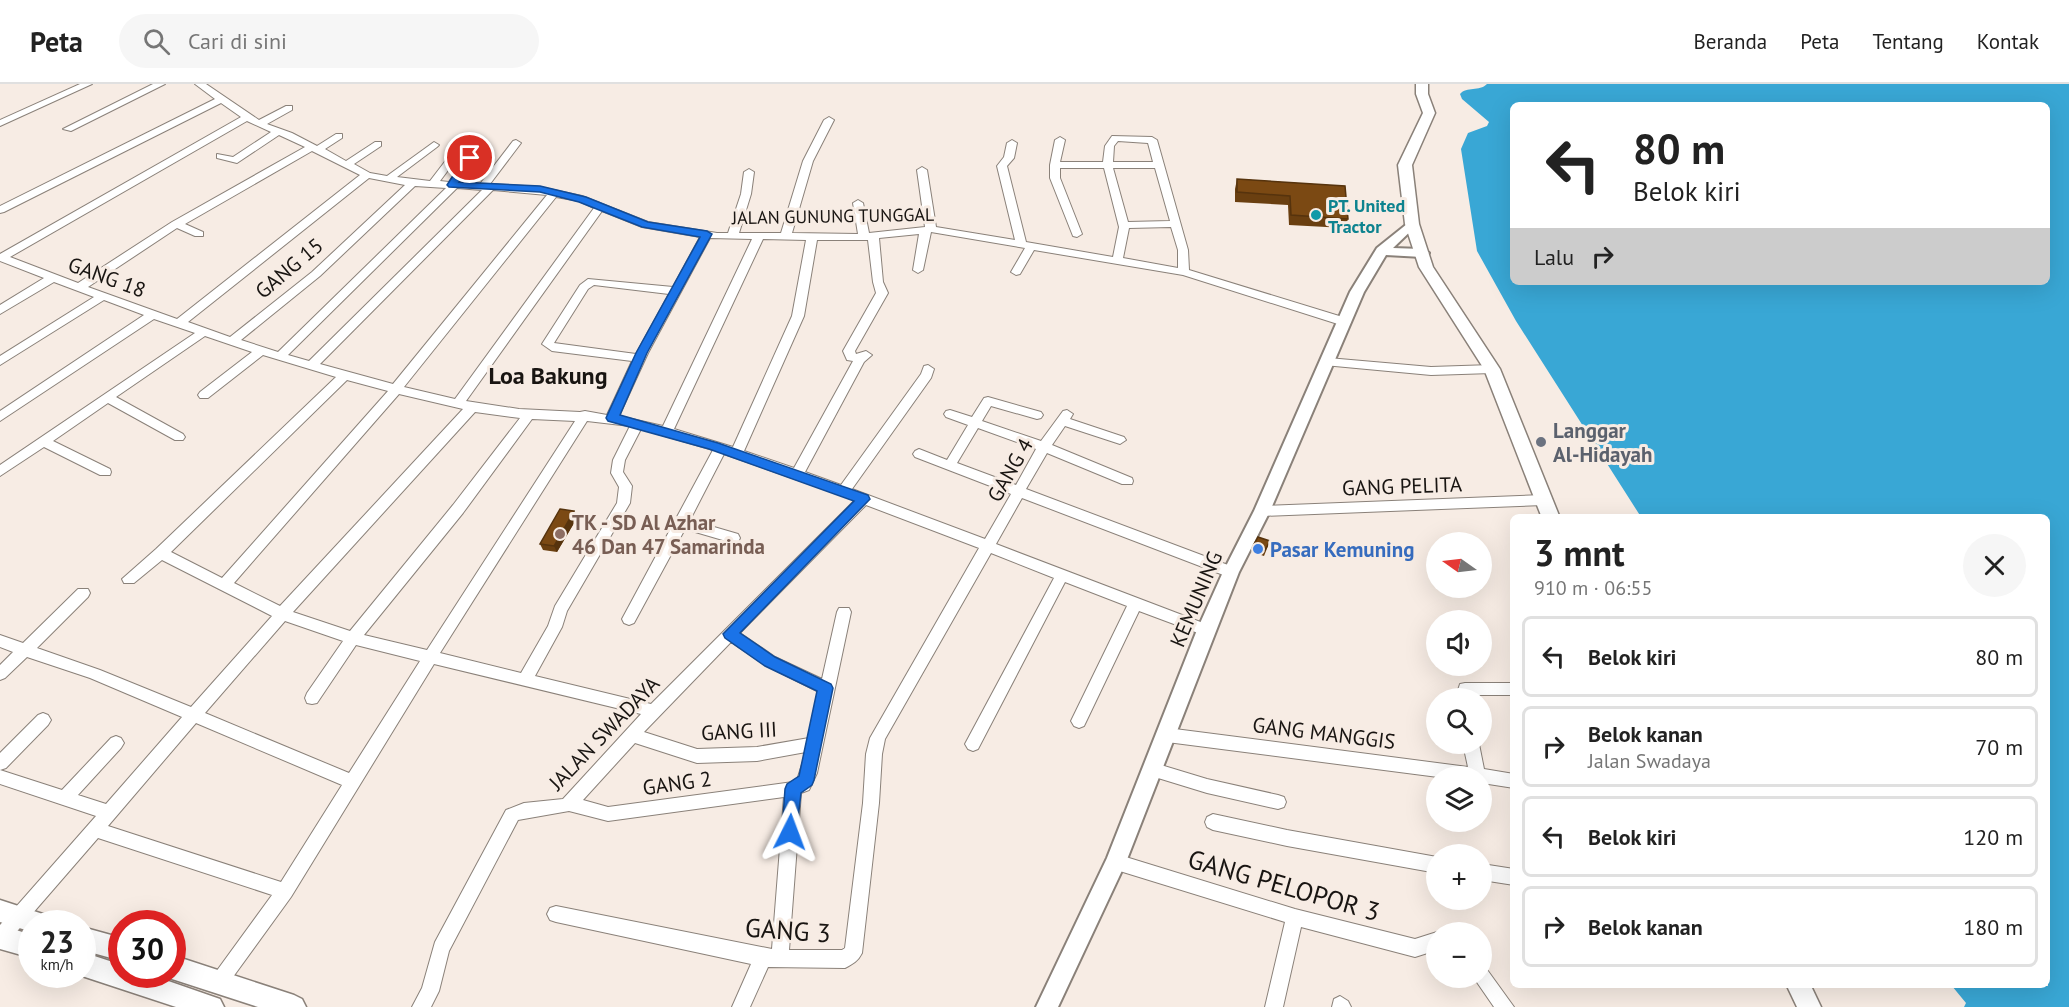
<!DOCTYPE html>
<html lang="id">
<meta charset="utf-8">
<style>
body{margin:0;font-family:"PT Sans",sans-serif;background:#f6f6f6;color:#222;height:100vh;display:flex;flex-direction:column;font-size:22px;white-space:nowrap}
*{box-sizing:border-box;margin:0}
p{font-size:20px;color:#767676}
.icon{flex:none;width:33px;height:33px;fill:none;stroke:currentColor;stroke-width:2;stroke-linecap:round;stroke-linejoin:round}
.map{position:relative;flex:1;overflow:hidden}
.sheet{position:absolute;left:1510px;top:430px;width:540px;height:474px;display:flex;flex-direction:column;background:#fff;border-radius:9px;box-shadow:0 6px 24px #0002}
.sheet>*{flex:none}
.guide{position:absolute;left:1510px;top:18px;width:540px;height:183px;border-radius:9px;box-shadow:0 6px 24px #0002;background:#fff;color:#222;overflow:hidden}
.needle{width:39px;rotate:284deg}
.tools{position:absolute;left:1426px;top:448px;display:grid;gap:12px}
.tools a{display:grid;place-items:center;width:66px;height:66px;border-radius:50%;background:#fff;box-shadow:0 6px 24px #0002;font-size:30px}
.speed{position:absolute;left:18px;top:826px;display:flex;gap:12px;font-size:30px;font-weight:700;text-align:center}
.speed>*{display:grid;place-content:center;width:78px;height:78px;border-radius:50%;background:#fff;box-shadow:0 6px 24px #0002;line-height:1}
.speed small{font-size:15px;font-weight:400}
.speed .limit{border:9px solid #d22;background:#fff;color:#111}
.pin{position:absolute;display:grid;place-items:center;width:51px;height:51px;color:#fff;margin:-26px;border:3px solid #fff;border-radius:50%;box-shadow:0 2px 6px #0007}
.me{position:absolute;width:66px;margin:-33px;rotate:3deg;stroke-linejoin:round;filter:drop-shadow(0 0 4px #0008)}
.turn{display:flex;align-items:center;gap:21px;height:126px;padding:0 24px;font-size:27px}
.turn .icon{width:78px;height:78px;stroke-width:2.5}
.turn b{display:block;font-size:42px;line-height:51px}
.then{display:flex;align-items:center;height:57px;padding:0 24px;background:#0003;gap:12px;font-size:22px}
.round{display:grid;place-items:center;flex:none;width:63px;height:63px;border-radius:32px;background:#f6f6f6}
.head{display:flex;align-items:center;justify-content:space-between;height:102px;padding:0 24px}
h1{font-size:36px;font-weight:700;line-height:45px}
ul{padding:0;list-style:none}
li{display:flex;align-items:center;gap:18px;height:81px;margin:0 12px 9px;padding:0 12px;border:3px solid #e0e0e0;border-radius:9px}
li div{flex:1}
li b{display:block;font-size:22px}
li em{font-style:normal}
header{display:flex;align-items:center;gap:36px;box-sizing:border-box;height:84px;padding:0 30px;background:#fff;border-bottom:2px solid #e0e0e0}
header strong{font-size:28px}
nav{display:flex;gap:33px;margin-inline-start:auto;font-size:21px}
.search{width:420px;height:54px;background:#f6f6f6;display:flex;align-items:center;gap:15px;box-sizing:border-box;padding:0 21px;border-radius:33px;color:#767676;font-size:22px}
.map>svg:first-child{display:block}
.water{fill:#39a7d5;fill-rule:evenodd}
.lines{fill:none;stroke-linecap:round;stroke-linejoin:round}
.minor-casing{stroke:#8a8179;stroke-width:2}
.tertiary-casing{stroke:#8a8179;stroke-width:4}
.secondary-casing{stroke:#8a8179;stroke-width:3}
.minor{fill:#fff;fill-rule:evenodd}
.tertiary{fill:#fff;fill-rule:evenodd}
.secondary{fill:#fff;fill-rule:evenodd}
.wall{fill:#6a3f10}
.shaded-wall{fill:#56330d}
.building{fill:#7b4913;stroke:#56330d;stroke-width:1.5}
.route{fill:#1a73e8;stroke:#114b97;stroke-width:1.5}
.culture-dot{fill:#0f9aa8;stroke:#f7ece4;stroke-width:2}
.worship-dot{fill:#6b7280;stroke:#f7ece4;stroke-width:2}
.education-dot{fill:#8d6e63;stroke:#f7ece4;stroke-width:2}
.shop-dot{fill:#3f7fe0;stroke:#f7ece4;stroke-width:2}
.labels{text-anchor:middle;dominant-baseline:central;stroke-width:6;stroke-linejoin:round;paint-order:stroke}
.far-culture-label{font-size:18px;font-weight:bold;fill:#0d838f;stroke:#f7ece4;text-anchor:start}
.far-street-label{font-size:18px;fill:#191512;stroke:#f7ece4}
.street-label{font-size:21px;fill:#191512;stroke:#f7ece4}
.worship-label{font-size:21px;font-weight:bold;fill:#5b616d;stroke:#f7ece4;text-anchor:start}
.education-label{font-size:21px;font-weight:bold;fill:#785e54;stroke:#f7ece4;text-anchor:start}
.shop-label{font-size:21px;font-weight:bold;fill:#366cbe;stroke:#f7ece4;text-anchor:start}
.quarter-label{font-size:24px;font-weight:bold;fill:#191512;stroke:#f7ece4}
.near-street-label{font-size:26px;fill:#191512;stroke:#f7ece4}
</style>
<header>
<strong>Peta</strong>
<div class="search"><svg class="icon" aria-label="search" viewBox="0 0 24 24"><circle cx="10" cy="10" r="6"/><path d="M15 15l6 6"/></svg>Cari di sini</div>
<nav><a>Beranda</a><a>Peta</a><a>Tentang</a><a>Kontak</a></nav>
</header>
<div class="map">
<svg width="2069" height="923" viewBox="0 0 2069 923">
<rect width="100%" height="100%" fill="#f7ece4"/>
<path class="water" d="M 1487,0 L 2069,0 L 2069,923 L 1964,923 L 1966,919 L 1952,902 L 2048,902 L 2048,434 L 1641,433 L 1516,237 L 1477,167 L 1461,65 L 1468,49 L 1487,42 L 1489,38 L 1462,15 L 1460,10 C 1467,2 1479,8 1487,0 ZM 1514,21 L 2048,21 L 2048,198 L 1514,198 Z"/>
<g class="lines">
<g class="minor-casing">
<g id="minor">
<polygon points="80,0 92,0 0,42 0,36"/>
<polygon points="153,0 165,0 71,47 63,45"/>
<path d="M 195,0 L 206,0 L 259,36 L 286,22 L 292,22 L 292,26 L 267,40 L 292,49 L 317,62 L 336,50 L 342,50 L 342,54 L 325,65 L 346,77 L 375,58 L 381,58 L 381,62 L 354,80 L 370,89 L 387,92 L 434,58 L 439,61 L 437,63 L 397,93 L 430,97 L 453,67 L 456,66 L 461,69 L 440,97 L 449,98 L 467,72 L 470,71 L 475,74 L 459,99 L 480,100 L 513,57 L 516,56 L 521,59 L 490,100 L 540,103 L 582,112 L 648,138 L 717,149 L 728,149 L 741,110 L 744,88 L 749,85 L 754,88 L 751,110 L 739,149 L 781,149 L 803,77 L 824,36 L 829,33 L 834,36 L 813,77 L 792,149 L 858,150 L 853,119 L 858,116 L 863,119 L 869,149 L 925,143 L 917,86 L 922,83 L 927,86 L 936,143 L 1015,156 L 997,82 L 1004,73 L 1007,59 L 1012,56 L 1017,59 L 1014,74 L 1007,82 L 1026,158 L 1113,173 L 1119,143 L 1104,84 L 1060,84 L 1060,94 L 1082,150 L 1077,153 L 1073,152 L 1050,94 L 1050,81 L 1055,56 L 1060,53 L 1065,56 L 1060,78 L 1103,78 L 1105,62 L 1112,52 L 1152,53 L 1157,56 L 1188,166 L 1189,186 L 1349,235 L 1351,238 L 1345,242 L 1341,241 L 1183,191 L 1034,166 L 1020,190 L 1016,191 L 1011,188 L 1025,164 L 931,148 L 923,186 L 918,189 L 913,186 L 919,150 L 879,154 L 883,198 L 888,209 L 855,267 L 856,270 L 866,267 L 872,271 L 864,278 L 805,388 L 841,401 L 921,290 L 924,282 L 928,281 L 934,285 L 931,294 L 852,405 L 985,455 L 1011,410 L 915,373 L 913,370 L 915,367 L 919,365 L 947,376 L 968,341 L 946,333 L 944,330 L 946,327 L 950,326 L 972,333 L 984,314 L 988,313 L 1041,328 L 1043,331 L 1041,334 L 1037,335 L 991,322 L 982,337 L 1041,357 L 1063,327 L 1067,326 L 1073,330 L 1070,335 L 1124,353 L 1126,356 L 1120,360 L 1065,342 L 1052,361 L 1132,394 L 1133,397 L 1132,400 L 1122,400 L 1047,369 L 1026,405 L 1236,484 L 1238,488 L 1236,492 L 1226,492 L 1022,414 L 996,460 L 1211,542 L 1213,546 L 1211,550 L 1206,552 L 1139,527 L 1084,642 L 1079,644 L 1074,642 L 1071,637 L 1127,522 L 1065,498 L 978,665 L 973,667 L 968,665 L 965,660 L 1054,494 L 991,469 L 885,655 L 882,670 L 879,719 L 862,869 C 858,877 853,880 845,884 L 768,883 L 750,923 L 732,923 L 751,880 L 556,838 L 550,836 L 547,830 L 550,824 L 556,822 L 772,865 L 784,713 L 608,737 L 569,727 L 518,736 L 449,867 L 439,907 L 431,923 L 412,923 L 422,904 L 435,858 L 506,726 L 524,719 L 563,715 L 641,630 L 434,580 L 291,813 L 225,904 L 219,907 L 213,904 L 210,898 L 213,892 L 272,811 L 98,754 L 6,860 L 0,863 L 0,841 L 96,732 L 0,700 L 0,669 L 38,631 L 43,629 L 48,631 L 51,636 L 48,641 L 6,684 L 0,686 L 62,706 L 111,654 L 116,652 L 121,654 L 124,659 L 121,664 L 78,711 L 106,720 L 182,633 L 90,594 L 27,573 L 5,594 L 0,596 L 0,581 L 13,568 L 0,563 L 0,551 L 23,559 L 78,505 L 88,505 L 90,509 L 88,513 L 37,564 L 100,586 L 191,623 L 272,532 L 162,476 L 134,499 L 124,499 L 122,495 L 156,465 L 336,293 L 263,271 L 208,314 L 200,314 L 198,311 L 200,308 L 252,268 L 205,252 L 116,313 L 183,350 L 185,353 L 183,356 L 175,356 L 108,319 L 53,357 L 110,385 L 111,388 L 110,391 L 100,391 L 44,363 L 0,392 L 0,381 L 195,249 L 154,235 L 0,337 L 0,327 L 144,231 L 104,216 L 0,281 L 0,272 L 94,213 L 54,198 L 0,230 L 0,221 L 44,194 L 0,177 L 0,170 L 241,33 L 221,19 L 4,128 L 0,129 L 0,122 L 215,15 ZM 247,37 L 271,48 L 233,73 L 217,70 L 217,74 L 237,79 L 279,51 L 305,63 L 172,138 L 78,199 L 10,173 ZM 1118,57 L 1148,59 L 1153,78 L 1113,78 L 1114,62 ZM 312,67 L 360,91 L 177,235 L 88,203 L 177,144 L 195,152 L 203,152 L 203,148 L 185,140 ZM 1113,84 L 1155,84 L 1170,137 L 1128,138 ZM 369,94 L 405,101 L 312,188 L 230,253 L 188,238 ZM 415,102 L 446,104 L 278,268 L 241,256 L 320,192 ZM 457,104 L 482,106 L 309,277 L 288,271 ZM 493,106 L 547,111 L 393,300 L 320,280 ZM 556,113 L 579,117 L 594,124 L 455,315 L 404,303 ZM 602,127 L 642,143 L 700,153 L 673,203 L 588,195 L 580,201 L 542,260 L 552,267 L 632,277 L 607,331 L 585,327 L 580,328 L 519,325 L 466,317 ZM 1171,143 L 1178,166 L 1178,184 L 1123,174 L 1129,144 ZM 710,154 L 752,155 L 663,342 L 619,332 L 648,269 ZM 763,155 L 806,156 L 792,232 L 733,363 L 674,345 ZM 817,156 L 868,156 L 873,198 L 876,209 L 843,267 L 847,276 L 853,277 L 794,384 L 744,367 L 804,232 ZM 594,201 L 669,210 L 636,270 L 554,259 L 588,205 ZM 347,296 L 388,307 L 222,494 L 171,468 ZM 399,310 L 463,325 L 280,522 L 234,499 ZM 475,328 L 520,334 L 453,421 L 350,547 L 293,528 ZM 532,335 L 575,337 L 427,566 L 364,551 L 463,429 ZM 587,337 L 630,342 L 613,376 L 611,389 L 619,403 L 617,419 L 555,522 L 548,542 L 521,589 L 440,569 ZM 978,344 L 1036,365 L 1016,401 L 957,379 ZM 641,345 L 713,366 L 622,535 L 624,539 L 629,541 L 634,539 L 685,445 L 733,459 L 738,458 L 740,454 L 738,450 L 690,436 L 724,370 L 855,416 L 651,620 L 535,592 L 562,543 L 567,527 L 630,419 L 632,402 L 623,388 L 625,376 ZM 866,421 L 979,464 L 870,654 L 866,670 L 863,719 L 845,864 L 842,866 L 789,866 L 801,709 L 809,706 L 817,689 L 851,528 L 849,524 L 839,524 L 837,528 L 822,595 L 775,573 L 740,549 ZM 285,537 L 343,557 L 307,609 L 305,614 L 307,619 L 312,620 L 317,619 L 356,561 L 420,577 L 349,689 L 205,629 ZM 731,558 L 765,581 L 819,608 L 809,654 L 757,663 L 697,665 L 644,648 ZM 196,639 L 342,701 L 281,798 L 108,742 ZM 635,659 L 697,679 L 757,677 L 806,668 L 797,696 L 793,698 L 608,723 L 583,716 Z"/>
<polygon points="1328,274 1431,283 1492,281 1498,285 1492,289 1431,291 1324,281 1322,278"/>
<polygon points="1543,411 1550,416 1543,421 1262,432 1255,427 1262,422"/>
<polygon points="1465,599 1514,599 1514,611 1471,611 1469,615 1455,615 1460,600"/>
<polygon points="1167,644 1468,683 1463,660 1479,660 1484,685 1514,690 1514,704 1482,699 1482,693 1438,693 1167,658 1162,656 1159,651 1162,646"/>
<polygon points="1151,678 1207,695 1278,711 1284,713 1286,718 1284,723 1278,725 1207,709 1145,690 1143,685 1145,680"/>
<polygon points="1213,730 1287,746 1437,773 1437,789 1287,762 1213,746 1207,743 1205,738 1207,733"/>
<polygon points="1116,770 1295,825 1415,855 1437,848 1437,866 1415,873 1301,843 1283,923 1265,923 1285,838 1110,784 1108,778 1110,772"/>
<polygon points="1482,780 1514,785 1514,801 1482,796"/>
<polygon points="1482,884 1488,887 1514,923 1494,923 1474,894 1482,894"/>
<polygon points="1340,912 1348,917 1351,923 1332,923 1334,915"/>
</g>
</g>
<g class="tertiary-casing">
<polygon id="tertiary" points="1412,136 1418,140 1393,164 1422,165 1429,169 1422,173 1386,171 1364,208 1270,427 1239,488 1126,778 1058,923 1036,923 1107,774 1197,546 1223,488 1254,427 1350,208 1377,164"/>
</g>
<g class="secondary-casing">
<g id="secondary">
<polygon points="1416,0 1428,0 1428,10 1435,29 1412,81 1419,140 1433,183 1500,285 1560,434 1542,434 1484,285 1419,183 1405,140 1398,81 1423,29 1416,10"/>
<polygon points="0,816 49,832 52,840 32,840 32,848 0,838"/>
<polygon points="0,841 32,851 32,874 0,865"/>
<polygon points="82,843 122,854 122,877 82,866"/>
<polygon points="82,868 122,881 122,891 151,891 220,915 224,923 176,923 82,892"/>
<polygon points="172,871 294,911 302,915 306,923 258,923 172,895 164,891 172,891"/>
<polygon points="1787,902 1811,902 1821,923 1797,923"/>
</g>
</g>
<use href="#minor" class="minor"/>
<use href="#tertiary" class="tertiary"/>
<use href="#secondary" class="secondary"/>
</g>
<g class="wall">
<polygon points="1237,95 1345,102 1348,135 1345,144 1289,141 1288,121 1235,118 1235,105"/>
<polygon points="574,427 577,434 557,468 543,466 540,460"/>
<polygon points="1270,457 1264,472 1252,468 1253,462"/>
</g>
<polygon class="shaded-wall" points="574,427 577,434 557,468 554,462"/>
<g class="building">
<polygon points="1237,95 1345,102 1348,135 1291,131 1290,112 1237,108"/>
<polygon points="560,425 574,427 554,462 540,460"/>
<polygon points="1258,453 1270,457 1265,466 1253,462"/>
</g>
<polygon class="route" points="470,71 475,74 459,98 540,102 586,113 648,138 707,147 712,150 647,269 620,331 718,359 868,411 870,415 740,549 775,573 831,600 833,604 814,696 812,701 801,709 796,753 790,755 784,753 782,748 785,705 787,700 799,692 817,607 765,582 725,554 723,550 854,417 709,365 608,337 606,334 636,269 700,153 642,143 579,118 540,108 449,103 447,101 466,72"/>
<circle class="culture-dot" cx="1316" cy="131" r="6"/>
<circle class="worship-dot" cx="1541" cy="358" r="6"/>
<circle class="education-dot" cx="560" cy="450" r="6"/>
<circle class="shop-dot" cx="1258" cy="465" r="6"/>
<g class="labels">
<g class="far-culture-label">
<text x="1328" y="121">PT. United<tspan x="1328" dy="21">Tractor</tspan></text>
</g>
<g class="far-street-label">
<text transform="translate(833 132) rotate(-1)">JALAN GUNUNG TUNGGAL</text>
</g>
<g class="street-label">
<text transform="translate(289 184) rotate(-40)">GANG 15</text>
<text transform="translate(107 193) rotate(20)">GANG 18</text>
<text transform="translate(1010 386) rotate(-60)">GANG 4</text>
<text transform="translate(1402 402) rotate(-2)">GANG PELITA</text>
<text transform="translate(1196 515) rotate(-67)">KEMUNING</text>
<text transform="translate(739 647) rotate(-3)">GANG III</text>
<text transform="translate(604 649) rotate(-46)">JALAN SWADAYA</text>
<text transform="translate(1324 649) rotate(7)">GANG MANGGIS</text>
<text transform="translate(677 699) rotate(-8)">GANG 2</text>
</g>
<g class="worship-label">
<text x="1553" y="346">Langgar<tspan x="1553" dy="24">Al-Hidayah</tspan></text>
</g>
<g class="education-label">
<text x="572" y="438">TK - SD Al Azhar<tspan x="572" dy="24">46 Dan 47 Samarinda</tspan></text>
</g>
<g class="shop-label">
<text x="1270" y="465">Pasar Kemuning</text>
</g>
<g class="quarter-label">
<text x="548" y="291">Loa Bakung</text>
</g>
<g class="near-street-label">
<text transform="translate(1284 801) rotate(16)">GANG PELOPOR 3</text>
<text transform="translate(788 846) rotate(4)">GANG 3</text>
</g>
</g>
</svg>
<div class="tools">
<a><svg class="needle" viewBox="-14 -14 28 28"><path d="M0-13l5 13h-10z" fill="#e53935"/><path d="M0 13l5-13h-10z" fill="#767676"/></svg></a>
<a><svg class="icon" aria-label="sound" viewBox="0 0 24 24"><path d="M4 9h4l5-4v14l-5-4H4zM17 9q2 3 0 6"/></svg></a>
<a><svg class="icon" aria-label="search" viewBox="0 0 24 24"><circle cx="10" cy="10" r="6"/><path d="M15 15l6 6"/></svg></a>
<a><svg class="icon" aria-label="layers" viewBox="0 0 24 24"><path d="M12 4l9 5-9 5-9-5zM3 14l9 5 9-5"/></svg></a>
<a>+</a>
<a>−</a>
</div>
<div class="speed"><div>23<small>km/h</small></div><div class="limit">30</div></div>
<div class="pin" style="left:470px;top:74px;background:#d93025"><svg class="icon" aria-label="arrive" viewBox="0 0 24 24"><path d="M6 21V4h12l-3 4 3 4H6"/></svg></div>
<svg class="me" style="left:790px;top:748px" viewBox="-20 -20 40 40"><path d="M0-17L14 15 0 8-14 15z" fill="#1a73e8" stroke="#fff" stroke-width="4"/></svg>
<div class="guide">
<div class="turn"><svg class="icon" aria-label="left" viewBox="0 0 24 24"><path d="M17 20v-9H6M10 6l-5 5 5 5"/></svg><div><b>80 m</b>Belok kiri</div></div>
<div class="then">Lalu<svg class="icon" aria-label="right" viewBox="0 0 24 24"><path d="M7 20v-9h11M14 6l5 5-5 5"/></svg></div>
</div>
<section class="sheet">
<div class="head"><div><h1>3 mnt</h1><p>910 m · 06:55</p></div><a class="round"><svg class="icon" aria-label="close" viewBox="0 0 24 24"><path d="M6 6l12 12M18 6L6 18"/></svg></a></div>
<ul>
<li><svg class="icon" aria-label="left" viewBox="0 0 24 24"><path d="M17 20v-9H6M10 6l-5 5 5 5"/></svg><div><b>Belok kiri</b></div><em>80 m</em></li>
<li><svg class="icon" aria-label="right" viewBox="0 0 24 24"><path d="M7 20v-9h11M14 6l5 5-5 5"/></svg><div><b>Belok kanan</b><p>Jalan Swadaya</p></div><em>70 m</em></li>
<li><svg class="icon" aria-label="left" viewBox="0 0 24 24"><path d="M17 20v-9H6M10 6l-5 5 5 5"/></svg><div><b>Belok kiri</b></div><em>120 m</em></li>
<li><svg class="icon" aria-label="right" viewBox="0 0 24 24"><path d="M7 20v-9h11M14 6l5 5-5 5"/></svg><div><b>Belok kanan</b></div><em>180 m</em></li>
</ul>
</section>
</div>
